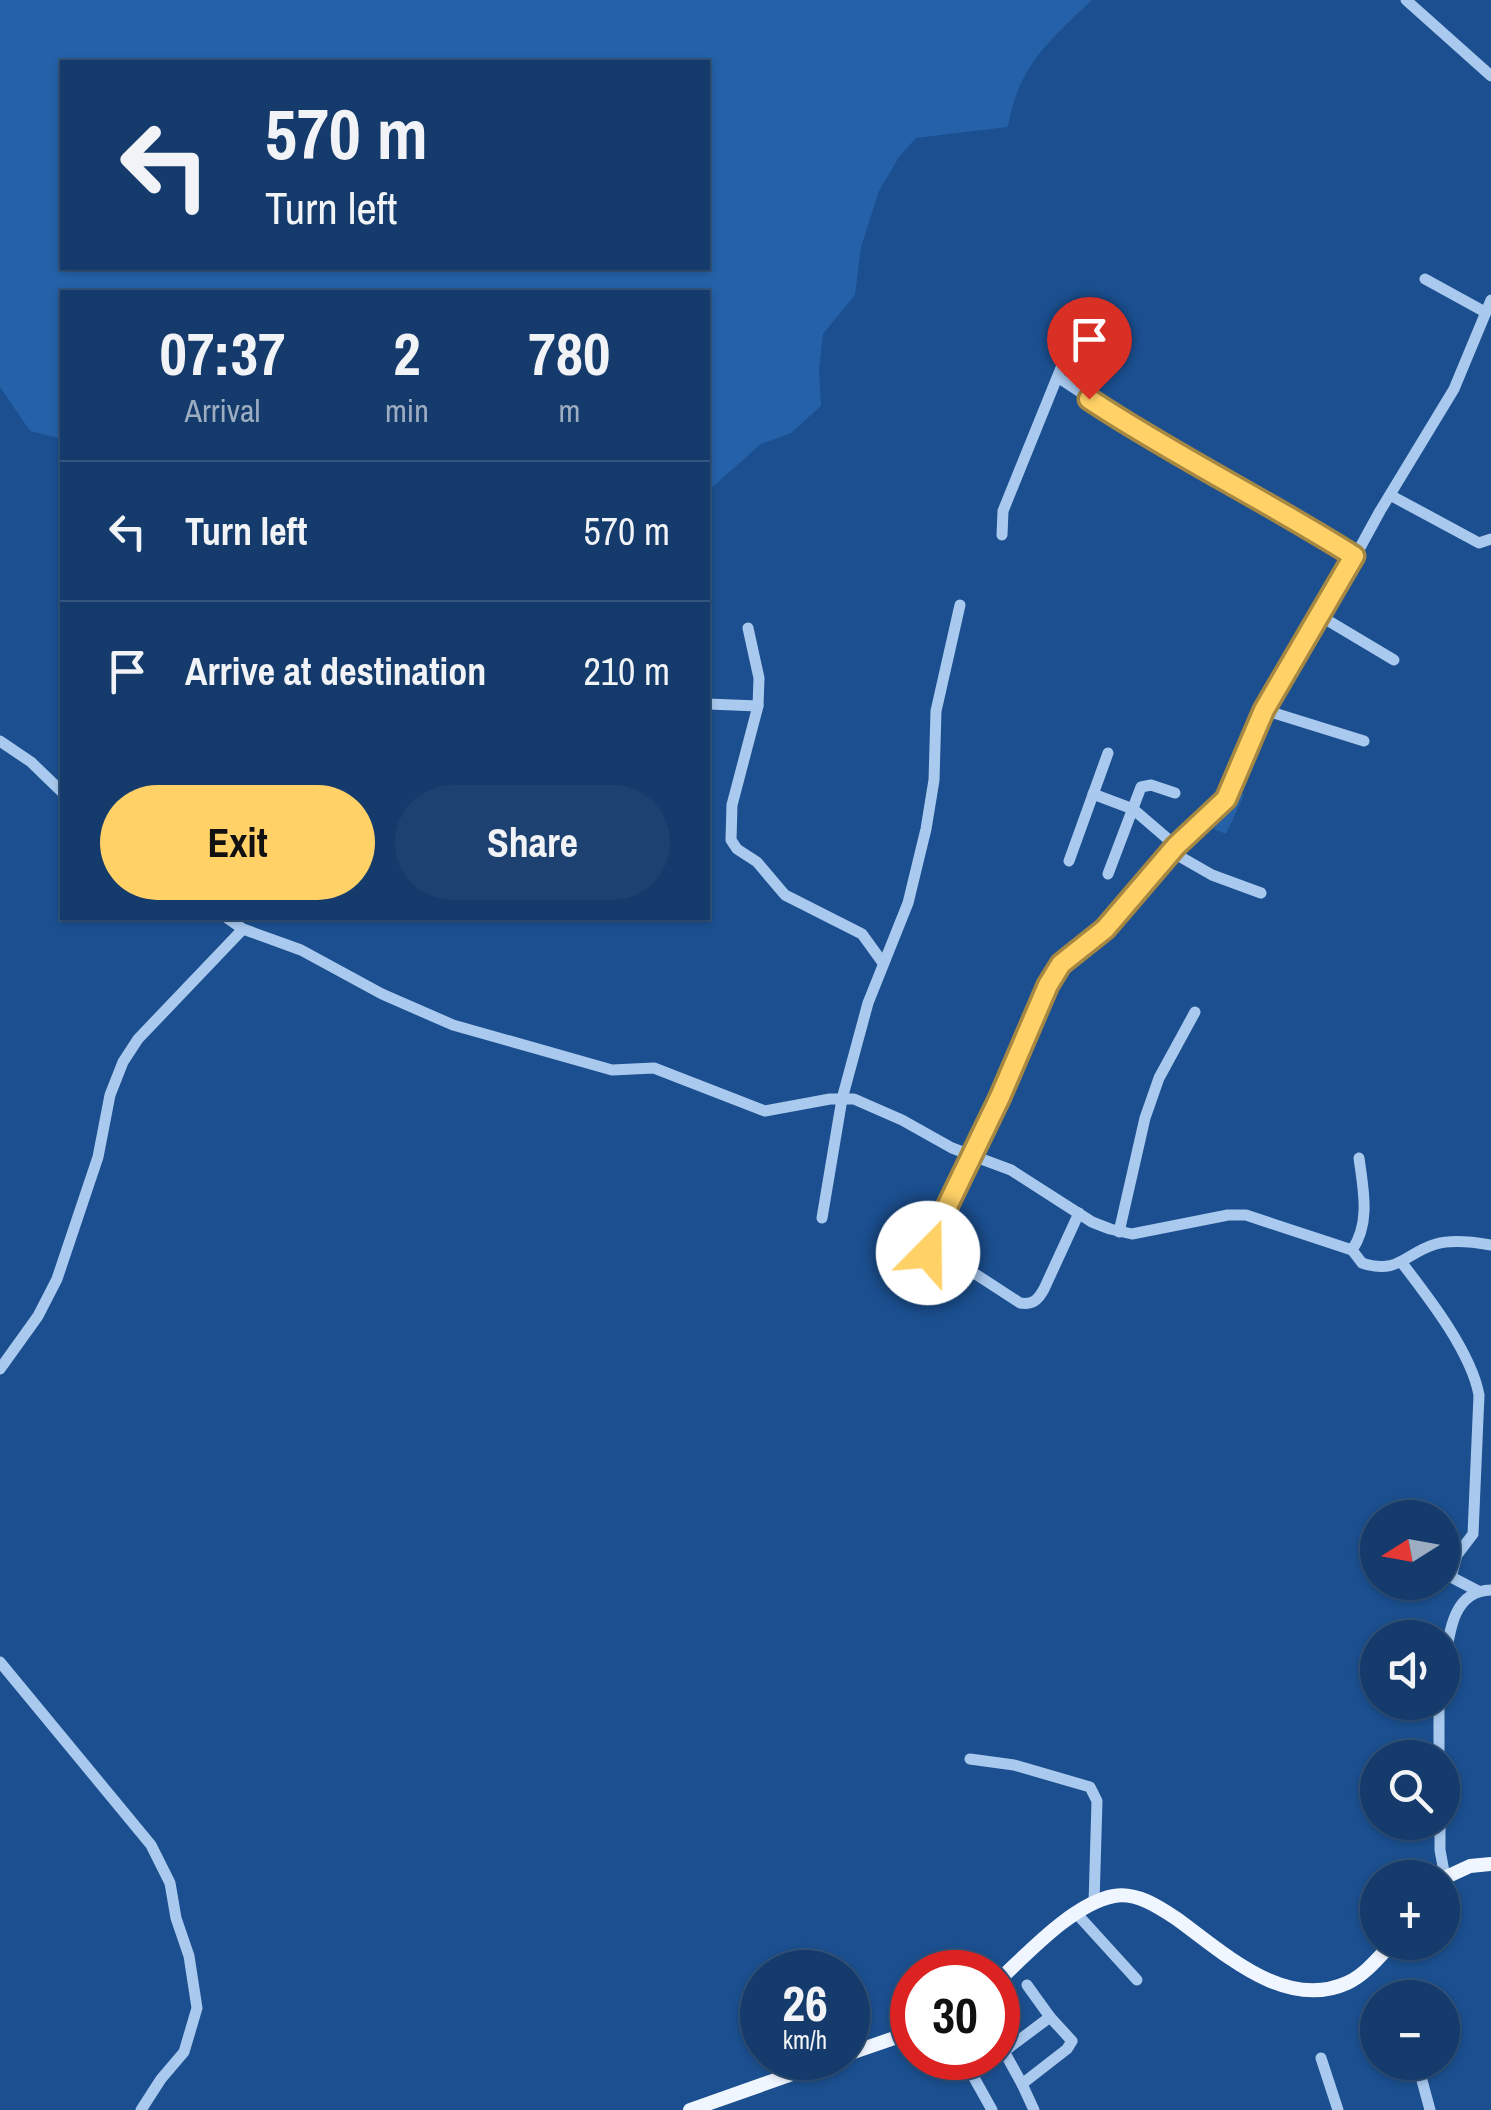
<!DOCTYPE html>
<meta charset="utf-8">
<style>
body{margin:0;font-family:"Archivo Narrow",sans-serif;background:#1d4271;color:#f1f3f6;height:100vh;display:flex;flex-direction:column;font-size:38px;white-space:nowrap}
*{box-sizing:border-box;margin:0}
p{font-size:32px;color:#9dadc1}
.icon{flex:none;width:55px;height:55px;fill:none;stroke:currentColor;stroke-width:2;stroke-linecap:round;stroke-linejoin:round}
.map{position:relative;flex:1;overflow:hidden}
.drawer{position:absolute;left:60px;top:290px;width:650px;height:630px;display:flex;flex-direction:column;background:#143b6b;border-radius:0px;box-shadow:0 2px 8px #0004,0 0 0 2px #33557e}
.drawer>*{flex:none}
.banner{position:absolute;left:60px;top:60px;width:650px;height:210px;border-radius:0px;box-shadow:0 2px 8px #0004,0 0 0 2px #33557e;background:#143b6b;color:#f1f3f6;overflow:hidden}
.needle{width:65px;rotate:259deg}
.fabs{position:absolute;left:1360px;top:1500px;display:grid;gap:20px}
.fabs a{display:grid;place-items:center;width:100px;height:100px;border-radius:50%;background:#143b6b;box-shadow:0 2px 8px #0004,0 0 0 2px #33557e;font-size:50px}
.speed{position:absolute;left:740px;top:1950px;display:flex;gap:20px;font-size:50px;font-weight:700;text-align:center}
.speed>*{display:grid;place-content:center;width:130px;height:130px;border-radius:50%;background:#143b6b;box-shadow:0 2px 8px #0004,0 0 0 2px #33557e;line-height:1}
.speed small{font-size:25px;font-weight:400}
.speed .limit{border:15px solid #d22;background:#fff;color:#111}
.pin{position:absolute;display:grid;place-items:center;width:85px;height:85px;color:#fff;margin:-102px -42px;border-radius:50% 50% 50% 0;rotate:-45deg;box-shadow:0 0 10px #0007}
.pin .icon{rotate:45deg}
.me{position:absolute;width:110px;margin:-55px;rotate:22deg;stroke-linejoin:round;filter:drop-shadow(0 0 8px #0008)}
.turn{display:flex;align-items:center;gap:35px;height:210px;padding:0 40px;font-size:45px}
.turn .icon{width:130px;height:130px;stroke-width:2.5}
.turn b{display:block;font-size:70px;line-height:85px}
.eta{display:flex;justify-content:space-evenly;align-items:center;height:170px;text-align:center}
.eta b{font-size:60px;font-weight:700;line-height:70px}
.primary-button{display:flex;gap:20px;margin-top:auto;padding:20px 40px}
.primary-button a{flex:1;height:115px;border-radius:60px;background:#ffd166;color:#111;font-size:40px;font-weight:700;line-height:115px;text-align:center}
.primary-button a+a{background:#1d4271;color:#f1f3f6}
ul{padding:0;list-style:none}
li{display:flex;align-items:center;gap:30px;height:140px;padding:0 40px;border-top:2px solid #33557e}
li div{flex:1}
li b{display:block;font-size:38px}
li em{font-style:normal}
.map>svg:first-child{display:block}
.green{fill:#2461a8;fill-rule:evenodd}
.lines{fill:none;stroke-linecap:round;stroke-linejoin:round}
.minor{stroke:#a9c9ee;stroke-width:11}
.major{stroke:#f0f6ff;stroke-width:14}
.route-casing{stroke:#a68842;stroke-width:25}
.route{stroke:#ffd166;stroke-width:18}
</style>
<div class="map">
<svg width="1491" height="2110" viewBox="0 0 1491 2110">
<rect width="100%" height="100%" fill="#1b4f8f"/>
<g class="green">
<path d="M 0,0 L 1092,0 C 1050,40 1018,66 1008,127 L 916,138 L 899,157 L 879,191 L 861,247 L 855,295 L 823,334 L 819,370 L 821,406 L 791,433 L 761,444 L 708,491 L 708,292 L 62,292 L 62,439 L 30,431 L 0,387 ZM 62,62 L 708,62 L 708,268 L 62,268 Z"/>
<polygon points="1235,791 1244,795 1226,834 1214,829"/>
</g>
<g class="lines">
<g class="minor">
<polyline points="1406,0 1491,76"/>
<polyline points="1425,279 1485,312"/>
<polyline points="1059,378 1148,437 1280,509 1354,556"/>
<polyline points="1390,495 1479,543 1491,539"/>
<polyline points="1002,535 1003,511 1082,316"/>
<polyline points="1322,617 1394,660"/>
<polyline points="748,628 759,678 758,706 732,805 731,840 737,849 757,862 785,895 862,934 883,963"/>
<polyline points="708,704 758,706"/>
<polyline points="1264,710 1364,741"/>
<polyline points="0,741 31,762 62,792"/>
<polyline points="1093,794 1133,809 1176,846"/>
<polyline points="1172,852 1212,875 1261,893"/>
<polyline points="1069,861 1108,753"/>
<polyline points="1108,874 1141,787 1151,785 1175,793"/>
<path d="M 227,918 L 243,929 L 301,950 L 382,994 L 453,1025 L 612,1070 L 654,1068 L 765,1111 L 830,1099 L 854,1099 L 902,1120 L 952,1148 L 1011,1170 L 1092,1222 L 1110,1229 L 1132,1234 L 1228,1215 L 1246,1215 L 1352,1250 L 1362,1263 C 1399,1275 1405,1253 1436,1244 C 1453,1239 1474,1242 1491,1245"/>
<path d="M 1079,1213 L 1044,1289 C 1038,1300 1033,1305 1020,1303 L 977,1275 L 929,1259 L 929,1244 L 1000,1097 L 1048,985 L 1061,965 L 1105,929 L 1176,846 L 1230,794 L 1264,710 L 1294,657 L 1322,617 L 1380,511 L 1454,389 L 1491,300"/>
<polyline points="822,1218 842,1099 868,1003 908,903 926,829 934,780 936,711 960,605"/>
<polyline points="1119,1232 1145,1118 1159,1078 1195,1012"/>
<path d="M 1352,1250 C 1371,1223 1363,1188 1359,1158"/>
<path d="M 1402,1263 C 1429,1298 1471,1352 1479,1395 L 1473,1534 L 1457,1555 L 1451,1577 L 1478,1591"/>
<polyline points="0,1369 38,1316 57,1279 98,1157 110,1095 123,1062 138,1039 243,929"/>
<polyline points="0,1662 151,1845 170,1883 176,1918 189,1956 197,2008 184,2052 161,2079 141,2110"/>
<path d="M 1442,1682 C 1449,1648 1446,1591 1491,1590"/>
<polyline points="1439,1702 1439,1758"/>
<polyline points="970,1759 1014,1765 1090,1787 1097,1801 1094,1903"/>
<polyline points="1440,1822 1440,1850 1445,1877"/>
<polyline points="1077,1914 1137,1980"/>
<polyline points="1027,1985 1050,2017"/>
<polyline points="963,2058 992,2110"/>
<polyline points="1321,2058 1338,2110"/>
<polyline points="1417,2062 1430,2110"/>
<polyline points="974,2074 1050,2017 1072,2041 1067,2049 1022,2084 1005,2053"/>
<polyline points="1022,2084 1034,2110"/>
</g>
<g class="major">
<polyline points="1442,1879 1470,1866 1491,1864"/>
<path d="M 998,1981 C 1027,1954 1074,1903 1114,1896 C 1137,1892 1159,1907 1177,1919 C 1224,1953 1285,2011 1347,1983 C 1365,1975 1379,1957 1393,1942"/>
<polyline points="848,2054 912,2032"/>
<polyline points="690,2110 838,2058"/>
</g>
</g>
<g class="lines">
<g class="route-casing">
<path id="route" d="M 928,1253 L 929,1244 L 1000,1097 L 1048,985 L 1061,964 L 1105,929 L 1176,846 L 1226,799 L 1264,710 L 1354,556 C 1267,501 1175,456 1089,399"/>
</g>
<use href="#route" class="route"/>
</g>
</svg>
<div class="fabs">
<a><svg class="needle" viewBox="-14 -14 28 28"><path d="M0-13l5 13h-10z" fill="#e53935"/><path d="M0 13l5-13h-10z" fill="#9dadc1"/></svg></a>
<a><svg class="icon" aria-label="sound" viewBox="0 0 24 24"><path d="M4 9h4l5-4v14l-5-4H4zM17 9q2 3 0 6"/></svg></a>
<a><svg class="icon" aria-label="search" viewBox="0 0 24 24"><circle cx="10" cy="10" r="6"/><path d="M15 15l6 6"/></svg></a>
<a>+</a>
<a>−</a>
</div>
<div class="speed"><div>26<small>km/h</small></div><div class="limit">30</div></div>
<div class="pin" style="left:1089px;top:399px;background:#d93025"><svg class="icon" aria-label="arrive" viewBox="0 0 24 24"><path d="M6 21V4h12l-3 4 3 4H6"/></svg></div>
<svg class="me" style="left:928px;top:1253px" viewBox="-20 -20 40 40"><circle r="19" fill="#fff"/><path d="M0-13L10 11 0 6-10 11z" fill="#ffd166"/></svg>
<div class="banner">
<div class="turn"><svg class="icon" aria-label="left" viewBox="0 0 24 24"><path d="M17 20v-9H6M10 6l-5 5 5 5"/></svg><div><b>570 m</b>Turn left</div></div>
</div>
<section class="drawer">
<div class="eta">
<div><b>07:37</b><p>Arrival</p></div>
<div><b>2</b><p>min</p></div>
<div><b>780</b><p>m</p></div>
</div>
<ul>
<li><svg class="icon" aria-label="left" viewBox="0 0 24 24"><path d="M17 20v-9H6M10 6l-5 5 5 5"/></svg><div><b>Turn left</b></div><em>570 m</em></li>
<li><svg class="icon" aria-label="arrive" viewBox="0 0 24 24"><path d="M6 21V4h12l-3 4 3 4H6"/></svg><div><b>Arrive at destination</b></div><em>210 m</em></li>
</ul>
<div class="primary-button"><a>Exit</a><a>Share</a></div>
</section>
</div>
